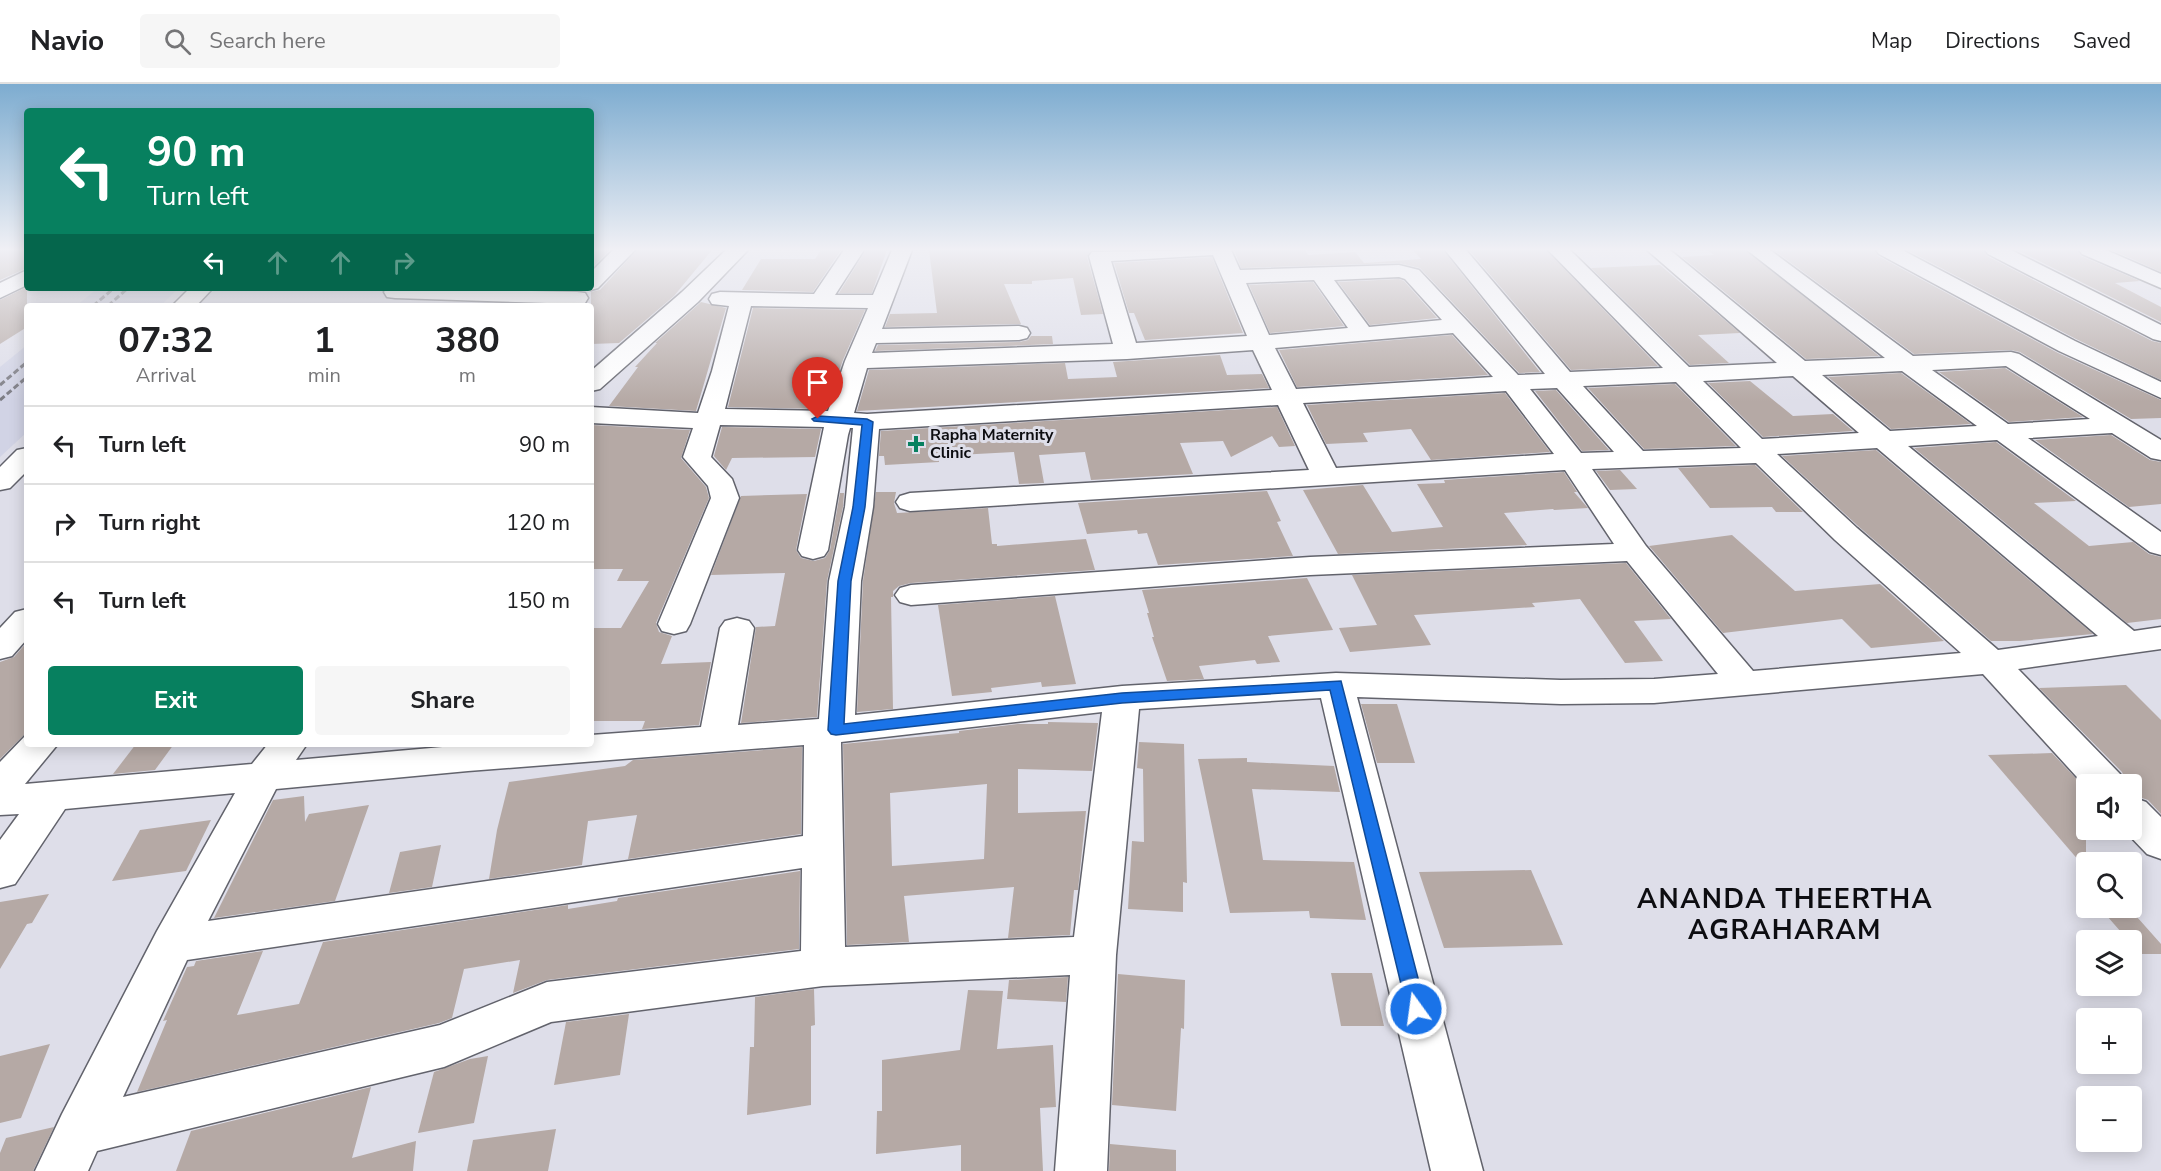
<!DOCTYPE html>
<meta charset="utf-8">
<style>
body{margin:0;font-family:"Nunito Sans",sans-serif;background:#f6f6f6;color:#202124;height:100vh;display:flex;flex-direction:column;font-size:22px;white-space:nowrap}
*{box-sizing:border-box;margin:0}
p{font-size:20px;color:#757577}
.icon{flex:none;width:33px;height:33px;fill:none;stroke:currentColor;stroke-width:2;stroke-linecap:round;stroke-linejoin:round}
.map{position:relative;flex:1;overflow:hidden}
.details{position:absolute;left:24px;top:219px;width:570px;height:444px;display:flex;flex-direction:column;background:#fff;border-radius:6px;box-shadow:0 3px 15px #0003}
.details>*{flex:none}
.top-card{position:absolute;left:24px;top:24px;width:570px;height:183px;border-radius:6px;box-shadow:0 3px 15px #0003;background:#07805f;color:#fff;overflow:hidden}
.controls{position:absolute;left:2076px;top:690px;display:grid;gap:12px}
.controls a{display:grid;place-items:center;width:66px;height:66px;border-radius:6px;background:#fff;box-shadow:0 3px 15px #0003;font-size:30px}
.pin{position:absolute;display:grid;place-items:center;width:51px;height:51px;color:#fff;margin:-62px -26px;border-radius:50% 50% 50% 0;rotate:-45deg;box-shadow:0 0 6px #0007}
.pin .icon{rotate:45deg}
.me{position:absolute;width:66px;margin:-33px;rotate:346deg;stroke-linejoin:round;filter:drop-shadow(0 0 4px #0008)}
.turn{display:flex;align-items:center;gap:21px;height:126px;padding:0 24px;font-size:27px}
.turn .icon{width:78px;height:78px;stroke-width:2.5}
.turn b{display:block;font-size:42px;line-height:51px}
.lanes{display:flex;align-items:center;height:57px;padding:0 24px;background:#0003;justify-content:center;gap:30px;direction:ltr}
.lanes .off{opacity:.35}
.eta{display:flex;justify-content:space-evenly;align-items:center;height:102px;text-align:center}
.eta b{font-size:36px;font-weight:700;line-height:42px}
.cta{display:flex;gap:12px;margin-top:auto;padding:12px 24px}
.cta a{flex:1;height:69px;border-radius:6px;background:#07805f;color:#fff;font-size:24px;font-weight:700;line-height:69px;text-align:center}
.cta a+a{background:#f6f6f6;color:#202124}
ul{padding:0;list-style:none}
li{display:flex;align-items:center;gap:18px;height:78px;padding:0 24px;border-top:2px solid #e0e0e0}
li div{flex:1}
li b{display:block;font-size:22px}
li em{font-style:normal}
header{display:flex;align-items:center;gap:36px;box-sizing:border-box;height:84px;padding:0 30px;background:#fff;border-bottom:2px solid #e0e0e0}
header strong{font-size:28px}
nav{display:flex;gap:33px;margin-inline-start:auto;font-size:21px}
.search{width:420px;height:54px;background:#f6f6f6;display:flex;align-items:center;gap:15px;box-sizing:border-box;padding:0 21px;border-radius:6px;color:#757577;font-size:22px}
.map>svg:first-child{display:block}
.built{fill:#d1d3e5}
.building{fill:#b5a9a5;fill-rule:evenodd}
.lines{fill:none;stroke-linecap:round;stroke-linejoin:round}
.minor-casing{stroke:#62636c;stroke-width:3}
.minor{fill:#fff;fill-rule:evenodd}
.rail{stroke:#7a7a82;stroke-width:3;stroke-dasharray:6 3;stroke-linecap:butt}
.route{fill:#1a73e8;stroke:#114b97;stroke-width:1.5}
.poi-dot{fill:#07805f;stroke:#dedee9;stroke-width:2}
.labels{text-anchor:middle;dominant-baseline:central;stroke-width:6;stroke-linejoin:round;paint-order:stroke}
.poi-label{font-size:16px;font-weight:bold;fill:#0d0d11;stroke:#dedee9;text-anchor:start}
.near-district-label{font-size:27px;font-weight:bold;letter-spacing:1.5px;fill:#0d0d11;stroke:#dedee9}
</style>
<header>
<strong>Navio</strong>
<div class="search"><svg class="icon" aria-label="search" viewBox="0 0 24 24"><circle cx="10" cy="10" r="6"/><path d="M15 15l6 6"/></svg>Search here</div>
<nav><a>Map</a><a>Directions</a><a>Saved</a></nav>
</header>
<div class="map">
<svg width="2161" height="1087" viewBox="0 0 2161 1087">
<rect width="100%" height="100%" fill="#dedee9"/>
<g class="built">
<polygon points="98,204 179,204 160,222 76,222"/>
<polygon points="27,261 27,348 0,373 0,283"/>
</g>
<g class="building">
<polygon points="0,166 27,166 27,184 0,196"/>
<polygon points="591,166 610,166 591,185"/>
<polygon points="637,166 712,166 674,212 619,259 591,260 591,208 600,206"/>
<polygon points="821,166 841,166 813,208 742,206 761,175 815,175"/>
<polygon points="866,166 887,166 872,209 839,209"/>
<polygon points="929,166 1091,166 1087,173 1103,230 1081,231 1073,194 1032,197 1032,200 1004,200 1021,240 885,243 890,230 937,229"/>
<polygon points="1234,166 1305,166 1308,171 1355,168 1364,179 1421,175 1413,166 1443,166 1540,288 1519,289 1420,184 1399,179 1241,184"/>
<polygon points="1469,166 1546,166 1658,282 1571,286"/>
<polygon points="1708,166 1745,166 1879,272 1806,275 1682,173 1714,171"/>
<polygon points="1874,166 1878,172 2058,269 2161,316 2161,334 2131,335 2020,268 2011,266 1914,270 1775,167"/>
<polygon points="1907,166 1983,166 1987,172 2152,257 2161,259 2161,296 2076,255"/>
<polygon points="2017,166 2077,166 2081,172 2140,197 2115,199 2161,223 2161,238"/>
<polygon points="2112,166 2161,166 2161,188"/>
<polygon points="1212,173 1243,249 1145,256 1134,229 1129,229 1114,179"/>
<polygon points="1660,181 1740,249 1698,251 1729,279 1690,281 1591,184"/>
<polygon points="1399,195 1404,197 1437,234 1370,241 1338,198"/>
<polygon points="1313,198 1344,242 1270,249 1249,201"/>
<polygon points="27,203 27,243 0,260 0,216"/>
<polygon points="701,218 726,224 696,327 609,322 638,283 635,283 657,259 655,259"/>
<polygon points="753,224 865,226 843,276 826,325 728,323"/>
<polygon points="1452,251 1488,291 1297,303 1279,266"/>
<polygon points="1031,252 1052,252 1053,260 875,267 878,261 1019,258 1028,256"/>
<polygon points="1220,271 1227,291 1262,290 1269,304 857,327 869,286 1065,279 1068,295 1117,293 1113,278"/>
<polygon points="2005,284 2083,333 2009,338 1939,288"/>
<polygon points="1901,289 1971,340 1891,345 1828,293"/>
<polygon points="1750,297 1793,332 1833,330 1853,347 1763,353 1708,299"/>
<polygon points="1675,300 1736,362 1644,365 1588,304"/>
<polygon points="1556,306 1609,366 1582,367 1535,307"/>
<polygon points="1505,309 1550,368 1431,376 1411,345 1363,349 1368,358 1326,360 1307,321"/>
<polygon points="1277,323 1295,362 1279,363 1272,352 1231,373 1223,357 1180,359 1193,390 1091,396 1085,368 1039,371 1044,399 1019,400 1014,368 939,372 939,378 885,381 884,372 879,372 881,347"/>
<polygon points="591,341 690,346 681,374 706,403 709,414 656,539 659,548 672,552 661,580 711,578 699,641 642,645 645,637 591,637 591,544 621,544 649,497 617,497 623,485 591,485"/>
<polygon points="722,343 821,345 815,373 732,374 726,386 714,372"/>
<polygon points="2111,351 2150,376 2161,378 2161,420 2129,423 2035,356"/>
<polygon points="1996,358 2076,417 2034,419 2089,462 2133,458 2149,470 2161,473 2161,535 2127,539 1914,364"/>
<polygon points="1876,366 2093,550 2020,557 1991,557 1858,442 1782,372"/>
<polygon points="1755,381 1803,428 1776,428 1772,423 1710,424 1678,384"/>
<polygon points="1620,386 1637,405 1610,406 1596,387"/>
<polygon points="1564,388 1577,408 1574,408 1588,424 1554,426 1553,425 1504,429 1527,461 1338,470 1303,406 1363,401 1392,448 1443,443 1417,400 1445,399 1444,396"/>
<polygon points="1267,407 1281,437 1277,438 1293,472 1158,481 1147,449 1138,450 1137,446 1087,450 1078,419"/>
<polygon points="876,408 896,408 894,419 897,429 988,424 992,460 997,460 997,462 1086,455 1095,486 911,499 899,502 893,507 893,513 891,513 893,625 857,628 863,497"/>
<polygon points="840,409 844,409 843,423 827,497 817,633 741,639 756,543 775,542 785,489 711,491 741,412 807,410 796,466 801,474 814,477 825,474 830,466"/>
<polygon points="1732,451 1795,507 1880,500 1944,557 1871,564 1842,535 1723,549 1649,462"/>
<polygon points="1626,479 1671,535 1634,537 1663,577 1625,579 1580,515 1532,519 1535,523 1414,531 1431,561 1350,568 1339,544 1377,541 1352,491"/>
<polygon points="1307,494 1333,546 1268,552 1280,578 1257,580 1255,576 1199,582 1204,595 1167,597 1152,553 1154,553 1147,529 1149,529 1142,506"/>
<polygon points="1055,512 1076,600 1042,603 1041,598 991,604 992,608 952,612 938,521"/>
<polygon points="27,558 27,648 0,675 0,578 14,573"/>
<polygon points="2126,601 2161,636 2161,730 2148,716 2142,714 2132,704 2132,700 2127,700 2122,688 2039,604"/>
<polygon points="1361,620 1397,620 1415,679 1377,679"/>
<path d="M 1048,638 L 1098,639 L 1092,687 L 1018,685 L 1018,729 L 1086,727 L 1078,806 L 1074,806 L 1070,851 L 1008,854 L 1014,803 L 904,812 L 909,858 L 847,861 L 843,660 L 959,649 L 959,647 L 1018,640 L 1048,640 ZM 987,700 L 984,775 L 892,782 L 890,709 Z"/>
<polygon points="1139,658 1184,660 1187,799 1183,798 1183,828 1128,825 1132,757 1144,758 1143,685 1137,684"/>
<polygon points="136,660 174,660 155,686 113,690"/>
<polygon points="802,663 801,750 628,775 637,731 588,737 582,781 489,795 497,746 509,698 625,682 633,676"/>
<polygon points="2052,669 2086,705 2086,785 1988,671"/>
<polygon points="1247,674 1247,678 1334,682 1340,708 1252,705 1263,776 1354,778 1366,836 1310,834 1309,827 1230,829 1198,675"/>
<polygon points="304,712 305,738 309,730 369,721 335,817 214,834 273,716"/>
<polygon points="211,736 186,787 112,797 140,746"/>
<polygon points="441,761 432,803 389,809 400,768"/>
<polygon points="1531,786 1563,861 1444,864 1419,788"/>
<polygon points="800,787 799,865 547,896 513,909 520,876 464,885 452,934 439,939 137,1008 167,936 163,937 187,883 194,882 196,877 263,867 237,931 299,920 323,858 568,821 568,825 617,817 618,814"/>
<polygon points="49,810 32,839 27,840 0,885 0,818"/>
<polygon points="2100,824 2129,824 2161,860 2161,870 2139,870 2132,861 2132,856 2128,856"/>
<polygon points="1331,889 1372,889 1384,942 1341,942"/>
<polygon points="1118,890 1185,896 1184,945 1181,944 1176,1027 1112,1021"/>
<polygon points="1068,893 1066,918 1007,915 1009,896"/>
<polygon points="814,905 815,941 811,942 811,1021 747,1031 750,963 754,963 755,913"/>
<polygon points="968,906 1003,907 997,965 1053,961 1056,1023 1040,1024 1043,1087 961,1087 961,1061 876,1070 877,1027 882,1027 882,976 960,966"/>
<polygon points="629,930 620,991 554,1001 566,938"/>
<polygon points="50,960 21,1034 0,1039 0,972"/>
<polygon points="488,972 474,1039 418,1049 434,988 470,975"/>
<polygon points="371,1003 352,1074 416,1057 413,1087 176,1087 191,1047"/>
<polygon points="54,1043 33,1087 0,1087 0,1069 6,1054"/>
<polygon points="556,1045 548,1087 467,1087 473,1056"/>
<polygon points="1110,1060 1176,1066 1176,1087 1109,1087"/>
</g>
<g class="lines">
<g class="minor-casing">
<g id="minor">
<polygon points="613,166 635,166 598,204 591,206 584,204 591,204 591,188"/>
<polygon points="726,166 748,166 698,218 600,305 591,307 591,287 682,208"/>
<path d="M 844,166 L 864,166 L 835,211 L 873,211 L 892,166 L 912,166 L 882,245 L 1019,242 L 1027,244 L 1030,249 L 1027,254 L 1019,256 L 876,259 L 872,269 L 1113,260 L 1089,172 L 1092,168 L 1231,166 L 1240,186 L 1399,181 L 1419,186 L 1518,291 L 1545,290 L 1445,166 L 1466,166 L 1570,288 L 1663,284 L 1548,166 L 1570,166 L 1689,283 L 1777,279 L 1647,166 L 1670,166 L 1805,277 L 1885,274 L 1747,166 L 1770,166 L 1913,272 L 2011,268 L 2019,270 L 2161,356 L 2161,376 L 2151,374 L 2112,349 L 2028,354 L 2161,448 L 2161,471 L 2150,468 L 1997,356 L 1908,362 L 2134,547 L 2161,543 L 2161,565 L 2018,585 L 2120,690 L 2125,700 L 2086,700 L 2086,703 L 1983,590 L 1654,619 L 1561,620 L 1357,613 L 1483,1087 L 1431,1087 L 1321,614 L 1139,625 L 1116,871 L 1107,1087 L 1055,1087 L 1070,891 L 823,902 L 551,938 L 444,983 L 97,1067 L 88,1087 L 35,1087 L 62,1030 L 157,847 L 235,709 L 65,725 L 15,800 L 0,804 L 0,756 L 19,730 L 0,731 L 0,678 L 27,650 L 27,660 L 58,660 L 25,700 L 252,680 L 268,660 L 307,660 L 296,676 L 476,660 L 591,660 L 591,651 L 701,643 L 720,544 L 725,537 L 737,534 L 749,537 L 754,544 L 738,641 L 819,635 L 829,497 L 845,423 L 853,344 L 850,344 L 848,351 L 828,466 L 824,472 L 813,475 L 802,472 L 798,466 L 824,343 L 720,341 L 711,373 L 732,395 L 739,414 L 690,540 L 686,547 L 674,550 L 662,547 L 658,540 L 711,414 L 708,402 L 683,373 L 693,344 L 591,339 L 591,323 L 698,329 L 712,287 L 729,222 L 712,220 L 709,215 L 712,210 L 720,208 L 814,210 ZM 1213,171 L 1247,252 L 1136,259 L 1111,177 ZM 1399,193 L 1405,195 L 1442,236 L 1369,243 L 1334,196 ZM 1314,196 L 1348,244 L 1269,251 L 1246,199 ZM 751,222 L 868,224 L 845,277 L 828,327 L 725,325 ZM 1453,249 L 1493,293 L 1296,305 L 1275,264 ZM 1253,266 L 1272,306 L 867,330 L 854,329 L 867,284 L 1127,275 ZM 2006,282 L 2090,335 L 2008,340 L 1932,286 ZM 1902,287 L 1977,342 L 1890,347 L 1822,291 ZM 1793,292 L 1859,349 L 1762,355 L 1703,297 ZM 1676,298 L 1741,364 L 1643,367 L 1583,302 ZM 1557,304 L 1614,368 L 1581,369 L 1530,305 ZM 1506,307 L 1554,370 L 1336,384 L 1303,319 ZM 1278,321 L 1309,386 L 910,409 L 900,412 L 896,418 L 900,424 L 910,427 L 1565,386 L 1614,460 L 1310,473 L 911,501 L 900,504 L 895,511 L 900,518 L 911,521 L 1310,491 L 1627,477 L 1718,590 L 1654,595 L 1561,596 L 1336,589 L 1122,602 L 855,631 L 861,497 L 873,423 L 879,345 ZM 1877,364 L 2098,552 L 1998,566 L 1857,444 L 1777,370 ZM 1756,379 L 1835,456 L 1961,569 L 1753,587 L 1646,462 L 1592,385 ZM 1102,628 L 1074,853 L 845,863 L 841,658 ZM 804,661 L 803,752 L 208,837 L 276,705 L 468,687 ZM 802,784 L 801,867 L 547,898 L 440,941 L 123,1013 L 187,876 Z"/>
<polygon points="1876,166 1902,166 2075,257 2161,298 2161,314 2059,267 1879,170"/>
<polygon points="1985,166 2011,166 2161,241 2161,257 2153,255 1988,170"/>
<polygon points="2079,166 2106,166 2161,190 2161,204 2082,170"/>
<polygon points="27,186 27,201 0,214 0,199"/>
<polygon points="190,204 213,204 196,222 172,222"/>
<polygon points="387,204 577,208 585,209 588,214 585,219 577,220 395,214 387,213 384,208"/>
<polygon points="27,364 27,387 10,404 0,406 0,383 17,366"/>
<polygon points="27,525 27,555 12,572 0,575 0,544 15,528"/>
<polygon points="2132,713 2146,718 2161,733 2161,775 2147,770 2124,746 2132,746"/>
</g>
</g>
<use href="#minor" class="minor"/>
<g class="rail">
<polyline points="93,222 114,204"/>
<polyline points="108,222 128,204"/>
<polyline points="0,301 27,278"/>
<polyline points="0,316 27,293"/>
</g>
</g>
<linearGradient id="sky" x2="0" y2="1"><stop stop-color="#7dacd0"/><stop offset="0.52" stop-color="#f0f0f5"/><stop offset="1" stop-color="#f0f0f5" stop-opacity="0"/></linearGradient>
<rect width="2161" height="318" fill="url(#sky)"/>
<polygon class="route" points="818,332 867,335 873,338 865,423 851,497 844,640 1122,609 1341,597 1426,925 1423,931 1416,933 1410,931 1407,925 1330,606 1122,619 836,651 831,650 828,646 838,497 853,423 862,341 814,337 812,335"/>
<path class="poi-dot" d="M913 351h6v6h6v6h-6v6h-6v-6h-6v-6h6z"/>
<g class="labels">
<g class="poi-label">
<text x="930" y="351">Rapha Maternity<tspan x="930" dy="18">Clinic</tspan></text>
</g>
<g class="near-district-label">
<text x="1785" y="815">ANANDA THEERTHA<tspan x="1785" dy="31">AGRAHARAM</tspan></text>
</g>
</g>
</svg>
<div class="controls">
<a><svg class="icon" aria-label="sound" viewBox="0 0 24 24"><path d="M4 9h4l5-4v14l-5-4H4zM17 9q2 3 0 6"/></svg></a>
<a><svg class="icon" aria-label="search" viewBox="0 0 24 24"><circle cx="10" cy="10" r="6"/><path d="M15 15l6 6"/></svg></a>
<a><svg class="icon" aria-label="layers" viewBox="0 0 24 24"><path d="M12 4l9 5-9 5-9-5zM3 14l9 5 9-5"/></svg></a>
<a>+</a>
<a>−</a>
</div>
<div class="pin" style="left:818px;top:335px;background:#d93025"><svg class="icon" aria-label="arrive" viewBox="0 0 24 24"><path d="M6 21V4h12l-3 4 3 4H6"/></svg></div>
<svg class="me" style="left:1416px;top:925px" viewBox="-20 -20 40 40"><circle r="17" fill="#1a73e8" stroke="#fff" stroke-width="3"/><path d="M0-11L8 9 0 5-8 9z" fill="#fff"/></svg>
<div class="top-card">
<div class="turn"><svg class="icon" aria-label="left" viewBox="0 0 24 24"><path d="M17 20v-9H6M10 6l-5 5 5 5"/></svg><div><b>90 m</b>Turn left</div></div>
<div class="lanes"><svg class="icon" aria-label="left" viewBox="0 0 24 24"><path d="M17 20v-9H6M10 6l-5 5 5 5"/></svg><svg class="icon off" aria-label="ahead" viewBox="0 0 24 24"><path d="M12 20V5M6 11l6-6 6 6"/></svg><svg class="icon off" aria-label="ahead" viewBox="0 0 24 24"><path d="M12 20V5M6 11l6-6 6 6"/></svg><svg class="icon off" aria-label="right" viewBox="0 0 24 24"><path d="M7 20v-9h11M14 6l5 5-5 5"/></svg></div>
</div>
<section class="details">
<div class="eta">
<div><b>07:32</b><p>Arrival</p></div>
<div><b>1</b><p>min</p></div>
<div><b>380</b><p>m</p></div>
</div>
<ul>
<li><svg class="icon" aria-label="left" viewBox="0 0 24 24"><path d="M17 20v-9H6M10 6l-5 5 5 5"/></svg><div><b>Turn left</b></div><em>90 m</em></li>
<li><svg class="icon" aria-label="right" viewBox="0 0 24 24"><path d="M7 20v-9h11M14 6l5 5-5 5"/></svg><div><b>Turn right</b></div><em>120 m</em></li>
<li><svg class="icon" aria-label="left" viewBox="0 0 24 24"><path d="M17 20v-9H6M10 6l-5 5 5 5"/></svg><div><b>Turn left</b></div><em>150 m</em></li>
</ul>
<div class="cta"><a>Exit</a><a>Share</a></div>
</section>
</div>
